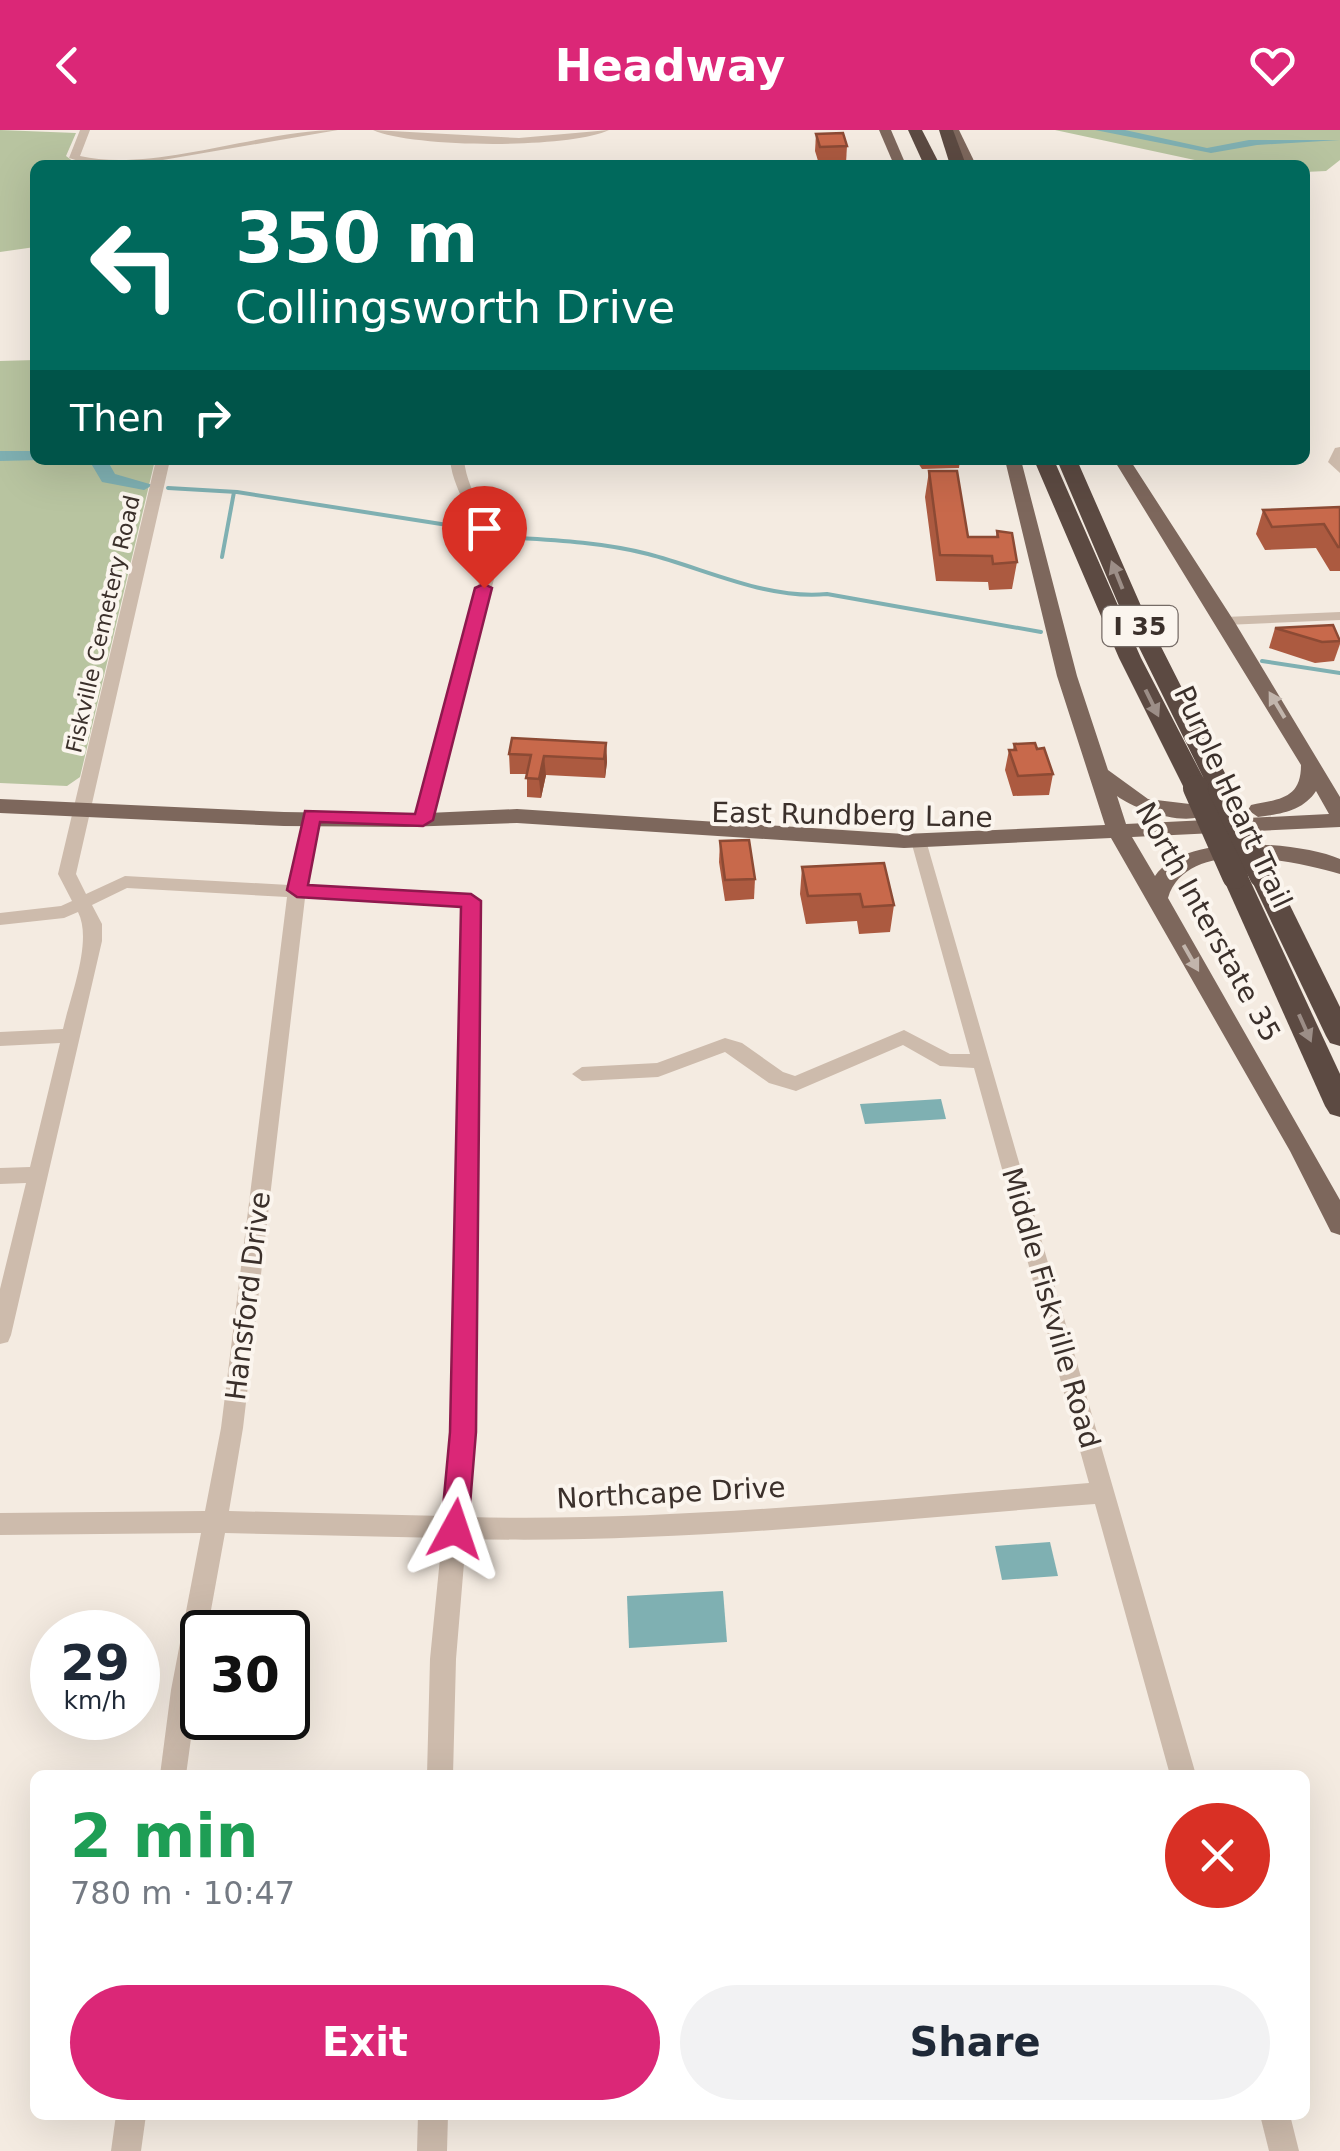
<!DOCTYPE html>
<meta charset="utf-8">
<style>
body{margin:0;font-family:"DejaVu Sans",sans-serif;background:#f2f2f3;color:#1f2937;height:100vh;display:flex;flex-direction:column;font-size:38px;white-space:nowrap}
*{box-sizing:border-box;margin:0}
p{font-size:32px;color:#747a83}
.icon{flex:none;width:55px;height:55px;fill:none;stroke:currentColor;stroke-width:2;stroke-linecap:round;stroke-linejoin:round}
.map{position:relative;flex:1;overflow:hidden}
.sheet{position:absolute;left:30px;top:1640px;width:1280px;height:350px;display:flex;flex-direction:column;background:#fff;border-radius:15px;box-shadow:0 10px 40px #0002}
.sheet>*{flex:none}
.guide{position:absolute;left:30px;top:30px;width:1280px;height:305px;border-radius:15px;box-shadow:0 10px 40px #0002;background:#00695c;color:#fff;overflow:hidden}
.speed{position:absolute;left:30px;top:1480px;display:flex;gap:20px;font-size:50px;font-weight:700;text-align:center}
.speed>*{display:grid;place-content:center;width:130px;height:130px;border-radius:50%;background:#fff;box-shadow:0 10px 40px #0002;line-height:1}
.speed small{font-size:25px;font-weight:400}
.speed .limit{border:5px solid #111;border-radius:15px;background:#fff;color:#111}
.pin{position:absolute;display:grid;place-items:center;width:85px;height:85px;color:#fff;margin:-102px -42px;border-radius:50% 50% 50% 0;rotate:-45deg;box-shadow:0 0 10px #0007}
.pin .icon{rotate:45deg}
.me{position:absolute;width:110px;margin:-55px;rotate:5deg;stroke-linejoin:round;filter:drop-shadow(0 0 8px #0008)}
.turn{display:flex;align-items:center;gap:35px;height:210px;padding:0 40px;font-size:45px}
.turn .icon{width:130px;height:130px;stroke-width:2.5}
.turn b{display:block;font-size:70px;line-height:85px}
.then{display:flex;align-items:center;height:95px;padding:0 40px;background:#0003;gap:20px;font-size:38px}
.round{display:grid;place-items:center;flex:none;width:105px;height:105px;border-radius:52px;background:#f2f2f3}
.summary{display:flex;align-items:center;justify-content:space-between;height:170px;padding:0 40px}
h1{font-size:60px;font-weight:600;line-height:75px;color:#1e9e55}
.button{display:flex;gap:20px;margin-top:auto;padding:20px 40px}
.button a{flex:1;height:115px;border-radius:60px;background:#db2777;color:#fff;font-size:40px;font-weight:600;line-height:115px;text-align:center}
.button a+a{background:#f2f2f3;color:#1f2937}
header{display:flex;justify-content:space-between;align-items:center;height:130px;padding:0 40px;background:#db2777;color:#fff;font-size:45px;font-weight:600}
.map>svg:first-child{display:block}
.green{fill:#b8c4a0}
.water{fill:#7fb0b2}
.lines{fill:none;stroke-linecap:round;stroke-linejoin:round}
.stream{stroke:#7fb0b2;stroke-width:4}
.river{fill:#7fb0b2;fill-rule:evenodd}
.minor{fill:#cdbbac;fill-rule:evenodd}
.major{fill:#7d675c;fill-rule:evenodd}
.highway{fill:#5c4a42;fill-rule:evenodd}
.highway-bridge{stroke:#5c4a42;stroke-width:26}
.wall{fill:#ac5a40}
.shaded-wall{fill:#8c4a34}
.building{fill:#c8694b;stroke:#8c4a34;stroke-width:2.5}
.oneway{fill:#9c8e87}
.oneway2{fill:#c2b5ac}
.route{fill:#db2777;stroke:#8e194d;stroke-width:2.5}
.labels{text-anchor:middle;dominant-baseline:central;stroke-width:8;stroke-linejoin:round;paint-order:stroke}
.far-street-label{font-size:22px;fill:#3b302b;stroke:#fbf5ee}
.shield{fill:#fbf5ee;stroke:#756b66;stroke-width:2.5}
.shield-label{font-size:25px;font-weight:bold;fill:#3b302b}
.street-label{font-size:28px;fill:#3b302b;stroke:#fbf5ee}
</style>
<header><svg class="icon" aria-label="back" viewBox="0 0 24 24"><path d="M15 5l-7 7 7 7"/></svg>Headway<svg class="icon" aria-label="heart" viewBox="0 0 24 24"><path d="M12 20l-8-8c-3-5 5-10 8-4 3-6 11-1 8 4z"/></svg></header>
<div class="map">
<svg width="1340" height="2021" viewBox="0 0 1340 2021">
<rect width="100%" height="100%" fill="#f4ebe1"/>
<g class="green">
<polygon points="0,0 76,3 66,26 78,35 35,35 35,117 0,122"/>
<polygon points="1055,0 1340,0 1340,30 1326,41 1305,42 1305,35 1218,35"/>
<polygon points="35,230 35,330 155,330 80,647 67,656 0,653 0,231"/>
</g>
<g class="water">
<polygon points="1095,0 1125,0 1207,18 1249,10 1340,10 1257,15 1211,23"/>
<polygon points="941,969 946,989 865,994 860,974"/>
<polygon points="1050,1412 1058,1446 1002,1450 995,1416"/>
<polygon points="723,1461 727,1512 629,1518 627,1466"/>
</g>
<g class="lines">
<g class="stream">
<polyline points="168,358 237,362 473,399"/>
<path d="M 503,407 C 552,410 601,412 648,424 C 706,439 767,470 827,464 L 1041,502"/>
<polyline points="222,427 234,362"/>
<polyline points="1262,531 1340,543"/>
</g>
<g class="river">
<polygon points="0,321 35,321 35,330 41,330 0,331"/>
<polygon points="89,330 107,330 115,344 153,355 144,360 102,352"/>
</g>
<g class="minor">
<path d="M 80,0 L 90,0 L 80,26 C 153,43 260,0 338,0 L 157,31 L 92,35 L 69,28 Z"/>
<path d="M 373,0 L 519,8 L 609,0 C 570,19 412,18 373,0 Z"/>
<polygon points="1340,317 1340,343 1328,332 1335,318"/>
<path d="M 156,330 L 170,330 L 76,744 L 86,764 L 125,746 L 289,755 L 304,685 L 312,680 L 320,685 L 310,726 L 306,756 L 471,765 L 480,771 L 474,1302 L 467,1387 C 675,1392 882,1369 1089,1353 L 974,938 L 940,936 L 903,915 L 796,961 L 769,953 L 725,922 L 658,947 L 582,951 L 572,944 L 582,937 L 657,933 L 725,908 L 742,913 L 783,942 L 795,946 L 904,900 L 950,924 L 970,924 L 911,711 L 913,707 L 925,707 L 1196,1645 L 1170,1645 L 1095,1374 C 885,1390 676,1414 466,1409 L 456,1529 L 453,1645 L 427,1645 L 430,1529 L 442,1408 L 225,1403 L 207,1502 L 202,1502 L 202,1528 L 186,1645 L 160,1645 L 171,1560 L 201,1403 L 0,1405 L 0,1383 L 205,1381 L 221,1298 L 287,767 L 127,758 L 92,775 L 102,794 L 102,811 L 11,1205 L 8,1212 L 0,1214 L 0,1159 L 26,1053 L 0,1054 L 0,1038 L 30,1037 L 60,913 L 0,916 L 0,902 L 63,899 C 70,867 93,811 78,782 L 64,788 L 0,795 L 0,783 L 61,776 L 72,771 L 58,744 ZM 305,768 L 462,776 L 452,1302 L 444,1386 L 229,1381 L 243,1298 Z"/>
<path d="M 450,330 L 464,330 C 468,367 495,393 499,430 L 431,690 L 423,695 L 415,690 L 485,430 C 482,393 454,367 450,330 Z"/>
<polygon points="1340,482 1340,490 1225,495 1218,491 1225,487"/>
<polygon points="116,1985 146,1985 141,2021 111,2021"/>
<polygon points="418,1985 448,1985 447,2021 417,2021"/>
<polygon points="1260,1985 1290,1985 1299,2021 1269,2021"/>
</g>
<g class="major">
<polygon points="879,0 891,0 906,35 894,35"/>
<polygon points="947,0 959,0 976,35 964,35"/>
<path d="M 1005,330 L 1021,330 L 1077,546 L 1108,640 L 1148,669 L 1198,675 L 1208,682 C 1191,699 1135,680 1117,666 L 1126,694 L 1329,684 L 1316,661 C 1303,681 1281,684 1258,687 L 1248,680 L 1251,675 C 1278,669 1301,670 1301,635 L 1114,330 L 1130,330 L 1234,491 L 1340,667 L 1340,697 L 1132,707 L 1155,746 C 1184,703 1297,711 1340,729 L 1340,744 C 1294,731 1187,706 1168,768 L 1340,1070 L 1340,1105 L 1331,1102 L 1290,1021 L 1111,708 L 904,718 L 517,693 L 406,697 L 284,696 L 0,683 L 0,669 L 284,682 L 406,684 L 517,679 L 904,704 L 1105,695 L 1057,546 Z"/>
</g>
<g class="highway">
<polygon points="908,0 922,0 940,35 924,35"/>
<polygon points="939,0 953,0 966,35 950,35"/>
<polygon points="1034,330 1054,330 1141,528 1206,653 1123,485 1057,330 1077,330 1145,485 1233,659 1230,664 1212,664 1208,658 1196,666 1184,658 1119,528"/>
<polygon points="1262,736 1275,745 1340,877 1340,916 1330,913 1326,906 1249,745"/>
<polygon points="1235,737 1248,746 1340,944 1340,987 1330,984 1325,976 1222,746"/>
</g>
<g class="highway-bridge">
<polyline points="1196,658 1235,746"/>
<polyline points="1221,659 1262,745"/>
</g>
</g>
<g class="wall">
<polygon points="816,4 847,16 846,33 819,34 815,21"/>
<polygon points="916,330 960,330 959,338 922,339"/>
<polygon points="929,341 968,407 996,407 997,401 1017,432 1012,459 989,460 988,452 936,451 925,367"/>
<polygon points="1340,377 1340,441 1330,441 1316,418 1265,420 1256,404 1263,380"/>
<polygon points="1275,498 1340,509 1340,514 1334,531 1315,533 1269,518"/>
<polygon points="606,613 607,632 605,648 546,645 541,668 527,667 527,644 510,644 509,624"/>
<polygon points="1014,614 1037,619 1053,644 1049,665 1013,666 1005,640 1009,620 1013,620"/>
<polygon points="720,711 755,749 754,769 725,771 719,732"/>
<polygon points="802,737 894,775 890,802 859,804 857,791 806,794 800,764"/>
</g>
<g class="shaded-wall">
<polygon points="606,613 607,632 605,648 604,629"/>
<polygon points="544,626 546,645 541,668 539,649"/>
</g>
<g class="building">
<polygon points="843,3 847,16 820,17 816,4"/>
<polygon points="929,341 957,341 968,407 998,407 997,401 1012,403 1017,432 993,434 992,426 940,425"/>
<polygon points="1340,377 1340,417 1338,417 1324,394 1272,397 1263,380"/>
<polygon points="1333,495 1340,511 1322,512 1275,498"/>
<polygon points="512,608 606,613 604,629 544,626 539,649 526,648 531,625 509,624"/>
<polygon points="1035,613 1037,619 1044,618 1053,644 1018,646 1009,620 1016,620 1014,614"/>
<polygon points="749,710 755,749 725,750 720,711"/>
<polygon points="884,733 894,775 863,777 860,764 808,766 802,737"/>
</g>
<defs><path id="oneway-solid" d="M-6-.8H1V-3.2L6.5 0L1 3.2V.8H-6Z" transform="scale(2.5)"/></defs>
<g class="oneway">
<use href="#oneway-solid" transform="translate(1117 445) rotate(-112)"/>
<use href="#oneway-solid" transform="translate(1152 573) rotate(64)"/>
<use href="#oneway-solid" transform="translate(1305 898) rotate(66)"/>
</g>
<g class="oneway2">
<use href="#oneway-solid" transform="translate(1277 575) rotate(-121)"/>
<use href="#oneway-solid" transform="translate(1191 828) rotate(60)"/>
</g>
<polygon class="route" points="484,454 492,458 433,690 423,696 320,692 308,755 471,764 481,771 476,1302 468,1399 464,1408 455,1411 445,1408 441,1399 450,1302 461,777 297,767 287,760 305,681 415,684 475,458"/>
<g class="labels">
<g class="far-street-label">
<text transform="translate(103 494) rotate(-77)">Fiskville Cemetery Road</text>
</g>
<rect class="shield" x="1102.5" y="476" width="75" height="40" rx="8"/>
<g class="shield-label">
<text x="1140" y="496">I 35</text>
</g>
<g class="street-label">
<text transform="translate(1233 667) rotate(65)">Purple Heart Trail</text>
<text transform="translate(852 685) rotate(1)">East Rundberg Lane</text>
<text transform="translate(1208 792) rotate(61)">North Interstate 35</text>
<text transform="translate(248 1166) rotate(-83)">Hansford Drive</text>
<text transform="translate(1051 1178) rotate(74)">Middle Fiskville Road</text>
<text transform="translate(671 1363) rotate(-3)">Northcape Drive</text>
</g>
</g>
</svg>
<div class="speed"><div>29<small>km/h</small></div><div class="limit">30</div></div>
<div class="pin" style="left:484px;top:458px;background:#d93025"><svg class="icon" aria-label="arrive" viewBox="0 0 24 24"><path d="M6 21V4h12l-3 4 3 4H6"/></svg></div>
<svg class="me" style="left:455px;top:1399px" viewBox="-20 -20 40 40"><path d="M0-17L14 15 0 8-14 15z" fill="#db2777" stroke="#fff" stroke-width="4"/></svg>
<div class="guide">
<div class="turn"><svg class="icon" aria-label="left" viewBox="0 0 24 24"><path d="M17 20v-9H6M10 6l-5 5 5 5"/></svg><div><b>350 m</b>Collingsworth Drive</div></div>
<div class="then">Then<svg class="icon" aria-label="right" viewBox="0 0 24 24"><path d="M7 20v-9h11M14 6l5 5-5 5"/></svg></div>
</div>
<section class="sheet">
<div class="summary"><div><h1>2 min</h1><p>780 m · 10:47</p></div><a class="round" style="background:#d93025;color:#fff"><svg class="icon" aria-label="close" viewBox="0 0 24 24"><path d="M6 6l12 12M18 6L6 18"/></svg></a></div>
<div class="button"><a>Exit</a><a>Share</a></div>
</section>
</div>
